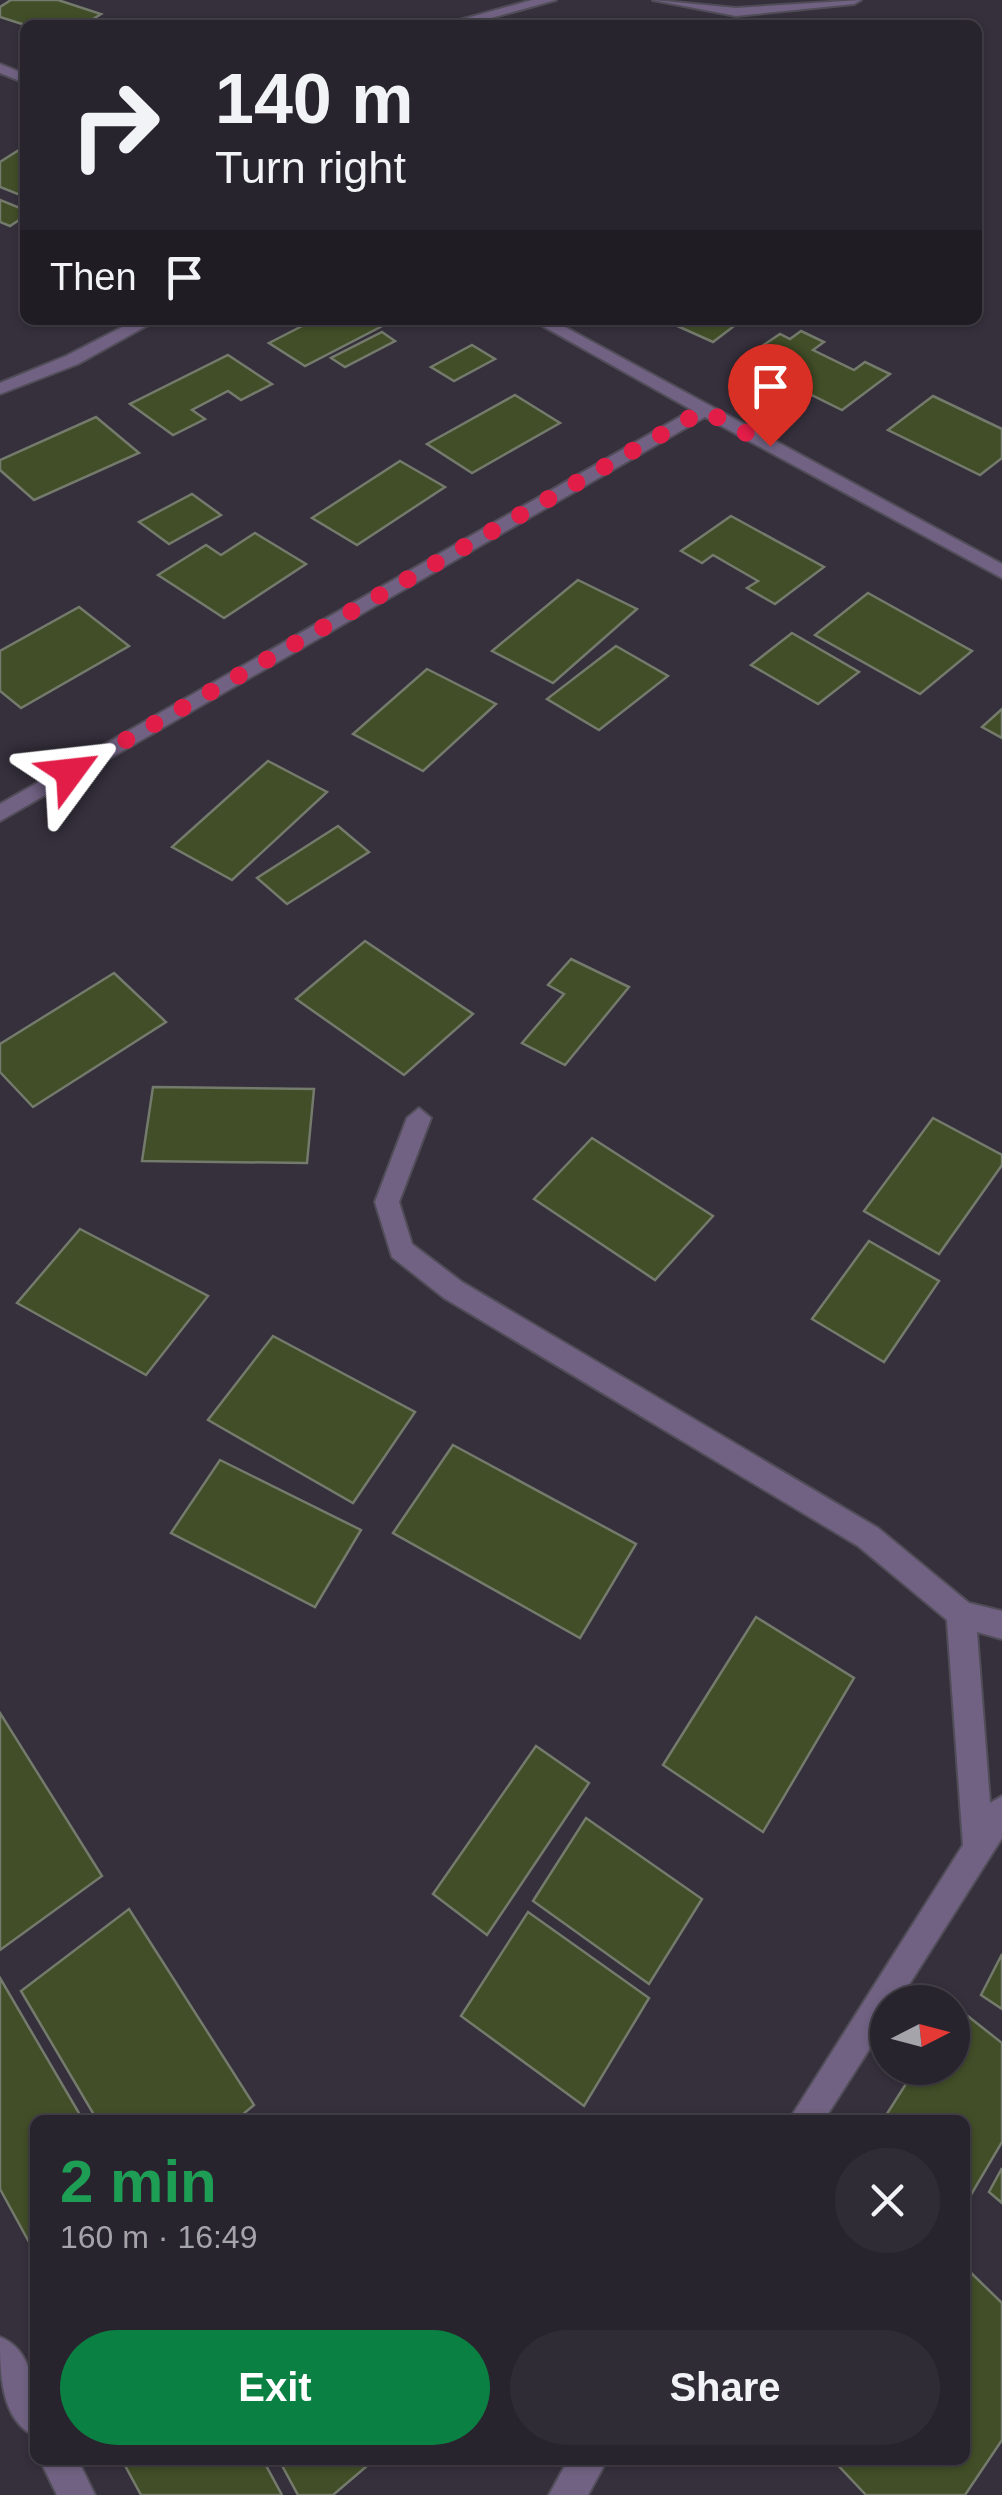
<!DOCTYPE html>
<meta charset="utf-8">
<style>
body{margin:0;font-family:Helvetica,sans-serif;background:#302c35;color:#f1f3f6;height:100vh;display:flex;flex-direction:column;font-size:38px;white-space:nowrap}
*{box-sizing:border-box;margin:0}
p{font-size:32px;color:#a5a4aa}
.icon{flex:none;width:55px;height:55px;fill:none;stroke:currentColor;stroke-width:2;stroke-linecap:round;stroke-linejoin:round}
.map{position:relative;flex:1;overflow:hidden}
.sheet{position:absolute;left:30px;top:2115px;width:940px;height:350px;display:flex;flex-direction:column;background:#28242d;border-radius:15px;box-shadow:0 2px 8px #0004,0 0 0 2px #444149}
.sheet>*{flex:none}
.top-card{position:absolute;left:20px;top:20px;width:962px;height:305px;border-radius:15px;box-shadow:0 2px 8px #0004,0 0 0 2px #444149;background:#28242d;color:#f1f3f6;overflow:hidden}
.needle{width:65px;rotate:84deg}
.fabs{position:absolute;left:870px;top:1985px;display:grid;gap:20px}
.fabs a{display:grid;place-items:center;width:100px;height:100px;border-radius:50%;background:#28242d;box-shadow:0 2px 8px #0004,0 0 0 2px #444149;font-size:50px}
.pin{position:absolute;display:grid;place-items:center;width:85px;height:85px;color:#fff;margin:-102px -42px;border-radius:50% 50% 50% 0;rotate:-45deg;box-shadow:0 0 10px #0007}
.pin .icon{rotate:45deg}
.me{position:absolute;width:110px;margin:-55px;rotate:60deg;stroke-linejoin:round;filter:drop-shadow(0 0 8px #0008)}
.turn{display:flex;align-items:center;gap:35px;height:210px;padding:0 30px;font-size:45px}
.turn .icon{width:130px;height:130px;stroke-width:2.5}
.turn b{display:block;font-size:70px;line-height:85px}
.then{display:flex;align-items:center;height:95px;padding:0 30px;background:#0003;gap:20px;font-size:38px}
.round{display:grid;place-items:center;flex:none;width:105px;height:105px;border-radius:52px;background:#302c35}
.head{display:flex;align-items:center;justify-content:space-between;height:170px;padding:0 30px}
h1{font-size:60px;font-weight:600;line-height:75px;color:#1e9e55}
.button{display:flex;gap:20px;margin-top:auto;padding:20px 30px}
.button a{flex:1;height:115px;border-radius:60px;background:#0b8043;color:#fff;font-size:40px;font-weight:600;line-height:115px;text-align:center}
.button a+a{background:#302c35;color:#f1f3f6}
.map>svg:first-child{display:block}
.building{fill:#414e27;stroke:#747a6c;stroke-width:2.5}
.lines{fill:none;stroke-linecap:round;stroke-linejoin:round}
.minor-casing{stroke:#514d58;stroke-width:4}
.minor{fill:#716283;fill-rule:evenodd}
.route{stroke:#e11d48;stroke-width:18;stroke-dasharray:0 32.4}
</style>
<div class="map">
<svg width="1002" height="2495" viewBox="0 0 1002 2495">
<rect width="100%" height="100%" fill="#35303c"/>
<g class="building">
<polygon points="11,0 58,0 101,14 85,24 89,25 25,25 0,17 0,7"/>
<polygon points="19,150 25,153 25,197 0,187 0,162"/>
<polygon points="0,200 25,210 25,216 10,226 0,222"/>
<polygon points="314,320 394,320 305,366 269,343"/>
<polygon points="664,320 742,320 713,342"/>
<polygon points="801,331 824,342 813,350 854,370 865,362 890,374 842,410 741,360 780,334 790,339"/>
<polygon points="382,332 395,341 345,367 331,358"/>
<polygon points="472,345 495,359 454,381 431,367"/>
<polygon points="228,355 272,384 241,400 228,391 192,410 205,419 173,435 130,404"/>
<polygon points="515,395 560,423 472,473 427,444"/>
<polygon points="933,396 1002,429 1002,458 980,475 888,430"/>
<polygon points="96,417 139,453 34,500 0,470 0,460"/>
<polygon points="400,461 445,487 357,545 312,518"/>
<polygon points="192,494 221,515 169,544 139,522"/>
<polygon points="731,516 824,567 775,604 747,588 758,581 713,555 702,563 681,551"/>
<polygon points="255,533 306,564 224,618 158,575 206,545 221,555"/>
<polygon points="578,580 637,609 553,683 492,651"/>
<polygon points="868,593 972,651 920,694 815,635"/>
<polygon points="79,607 129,646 21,708 0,691 0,651"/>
<polygon points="792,633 859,672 818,704 751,665"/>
<polygon points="616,646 668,676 599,730 547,699"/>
<polygon points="427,669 496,704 423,771 353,734"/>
<polygon points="1002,709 1002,738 982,727"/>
<polygon points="268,761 327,792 232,880 172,847"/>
<polygon points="338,826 369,852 287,904 257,878"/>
<polygon points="365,941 473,1014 404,1075 296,999"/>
<polygon points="571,959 629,987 565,1065 522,1043 564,994 548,985"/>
<polygon points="114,973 166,1022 33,1107 0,1072 0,1044"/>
<polygon points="153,1087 314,1089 307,1163 142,1161"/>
<polygon points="933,1118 1002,1155 1002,1165 939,1254 864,1211"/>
<polygon points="592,1138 713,1216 655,1280 534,1199"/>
<polygon points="80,1229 208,1296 146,1375 17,1303"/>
<polygon points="869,1241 939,1281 884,1362 812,1319"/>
<polygon points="273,1336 415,1412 353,1503 208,1420"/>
<polygon points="453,1445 636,1544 580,1638 393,1533"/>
<polygon points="220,1460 361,1530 315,1607 171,1533"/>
<polygon points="756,1617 854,1678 763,1832 663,1765"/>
<polygon points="0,1713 102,1876 0,1950"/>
<polygon points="536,1746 589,1783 487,1935 433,1894"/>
<polygon points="586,1818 702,1899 649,1984 533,1901"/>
<polygon points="129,1909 254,2105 236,2120 97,2120 21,1991"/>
<polygon points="528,1912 649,1998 584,2106 461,2016"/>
<polygon points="1002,1954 1002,2009 981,1995"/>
<polygon points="0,1978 83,2120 35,2120 35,2253 0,2189"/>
<polygon points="955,2006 1002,2043 1002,2142 965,2205 965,2120 883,2120 916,2068 952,2068"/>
<polygon points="1002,2168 1002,2203 989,2192"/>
<polygon points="965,2267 1002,2303 1002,2440 965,2495 866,2495 833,2460 965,2460"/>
<polygon points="122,2460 263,2460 282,2495 141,2495"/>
<polygon points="279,2460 374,2460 333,2495 298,2495"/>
</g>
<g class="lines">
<g class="minor-casing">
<g id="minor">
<polygon points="532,0 556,0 466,25 442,25"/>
<polygon points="653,0 736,8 861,0 854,4 736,16"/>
<polygon points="0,64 25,74 25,83 0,73"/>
<polygon points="136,320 157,320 78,364 0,394 0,383 66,356"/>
<polygon points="532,320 552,320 1002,564 1002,578 705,417 0,821 0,804 692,410"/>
<polygon points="419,1108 431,1118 399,1202 412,1244 462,1282 878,1528 969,1603 1002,1611 1002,1639 977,1632 990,1803 1002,1796 1002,1838 898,2002 888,2002 888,2020 824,2120 789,2120 963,1845 947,1620 858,1546 444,1298 392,1257 375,1202 407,1118"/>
<path d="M 0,2337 C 38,2352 35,2402 35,2436 C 0,2420 0,2371 0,2337 Z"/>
<polygon points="40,2460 78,2460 95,2495 57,2495"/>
<polygon points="568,2460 607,2460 588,2495 549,2495"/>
</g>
</g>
<use href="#minor" class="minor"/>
</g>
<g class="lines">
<polyline class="route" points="70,772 704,410 770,446"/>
</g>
</svg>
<div class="fabs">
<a><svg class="needle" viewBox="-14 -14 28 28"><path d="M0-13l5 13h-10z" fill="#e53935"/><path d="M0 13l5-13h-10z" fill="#a5a4aa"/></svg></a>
</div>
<div class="pin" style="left:770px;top:446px;background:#d93025"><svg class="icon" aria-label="arrive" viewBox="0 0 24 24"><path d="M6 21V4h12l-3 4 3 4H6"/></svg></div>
<svg class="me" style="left:70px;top:772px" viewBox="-20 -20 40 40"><path d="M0-17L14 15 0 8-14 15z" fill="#e11d48" stroke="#fff" stroke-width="4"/></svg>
<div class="top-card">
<div class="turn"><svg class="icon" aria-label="right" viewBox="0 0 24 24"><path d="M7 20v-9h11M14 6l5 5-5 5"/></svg><div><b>140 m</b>Turn right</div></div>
<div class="then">Then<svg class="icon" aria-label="arrive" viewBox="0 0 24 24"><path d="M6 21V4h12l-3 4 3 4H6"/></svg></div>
</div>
<section class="sheet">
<div class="head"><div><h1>2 min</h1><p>160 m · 16:49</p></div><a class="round"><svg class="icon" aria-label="close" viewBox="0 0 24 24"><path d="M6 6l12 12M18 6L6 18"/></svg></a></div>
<div class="button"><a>Exit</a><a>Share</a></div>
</section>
</div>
